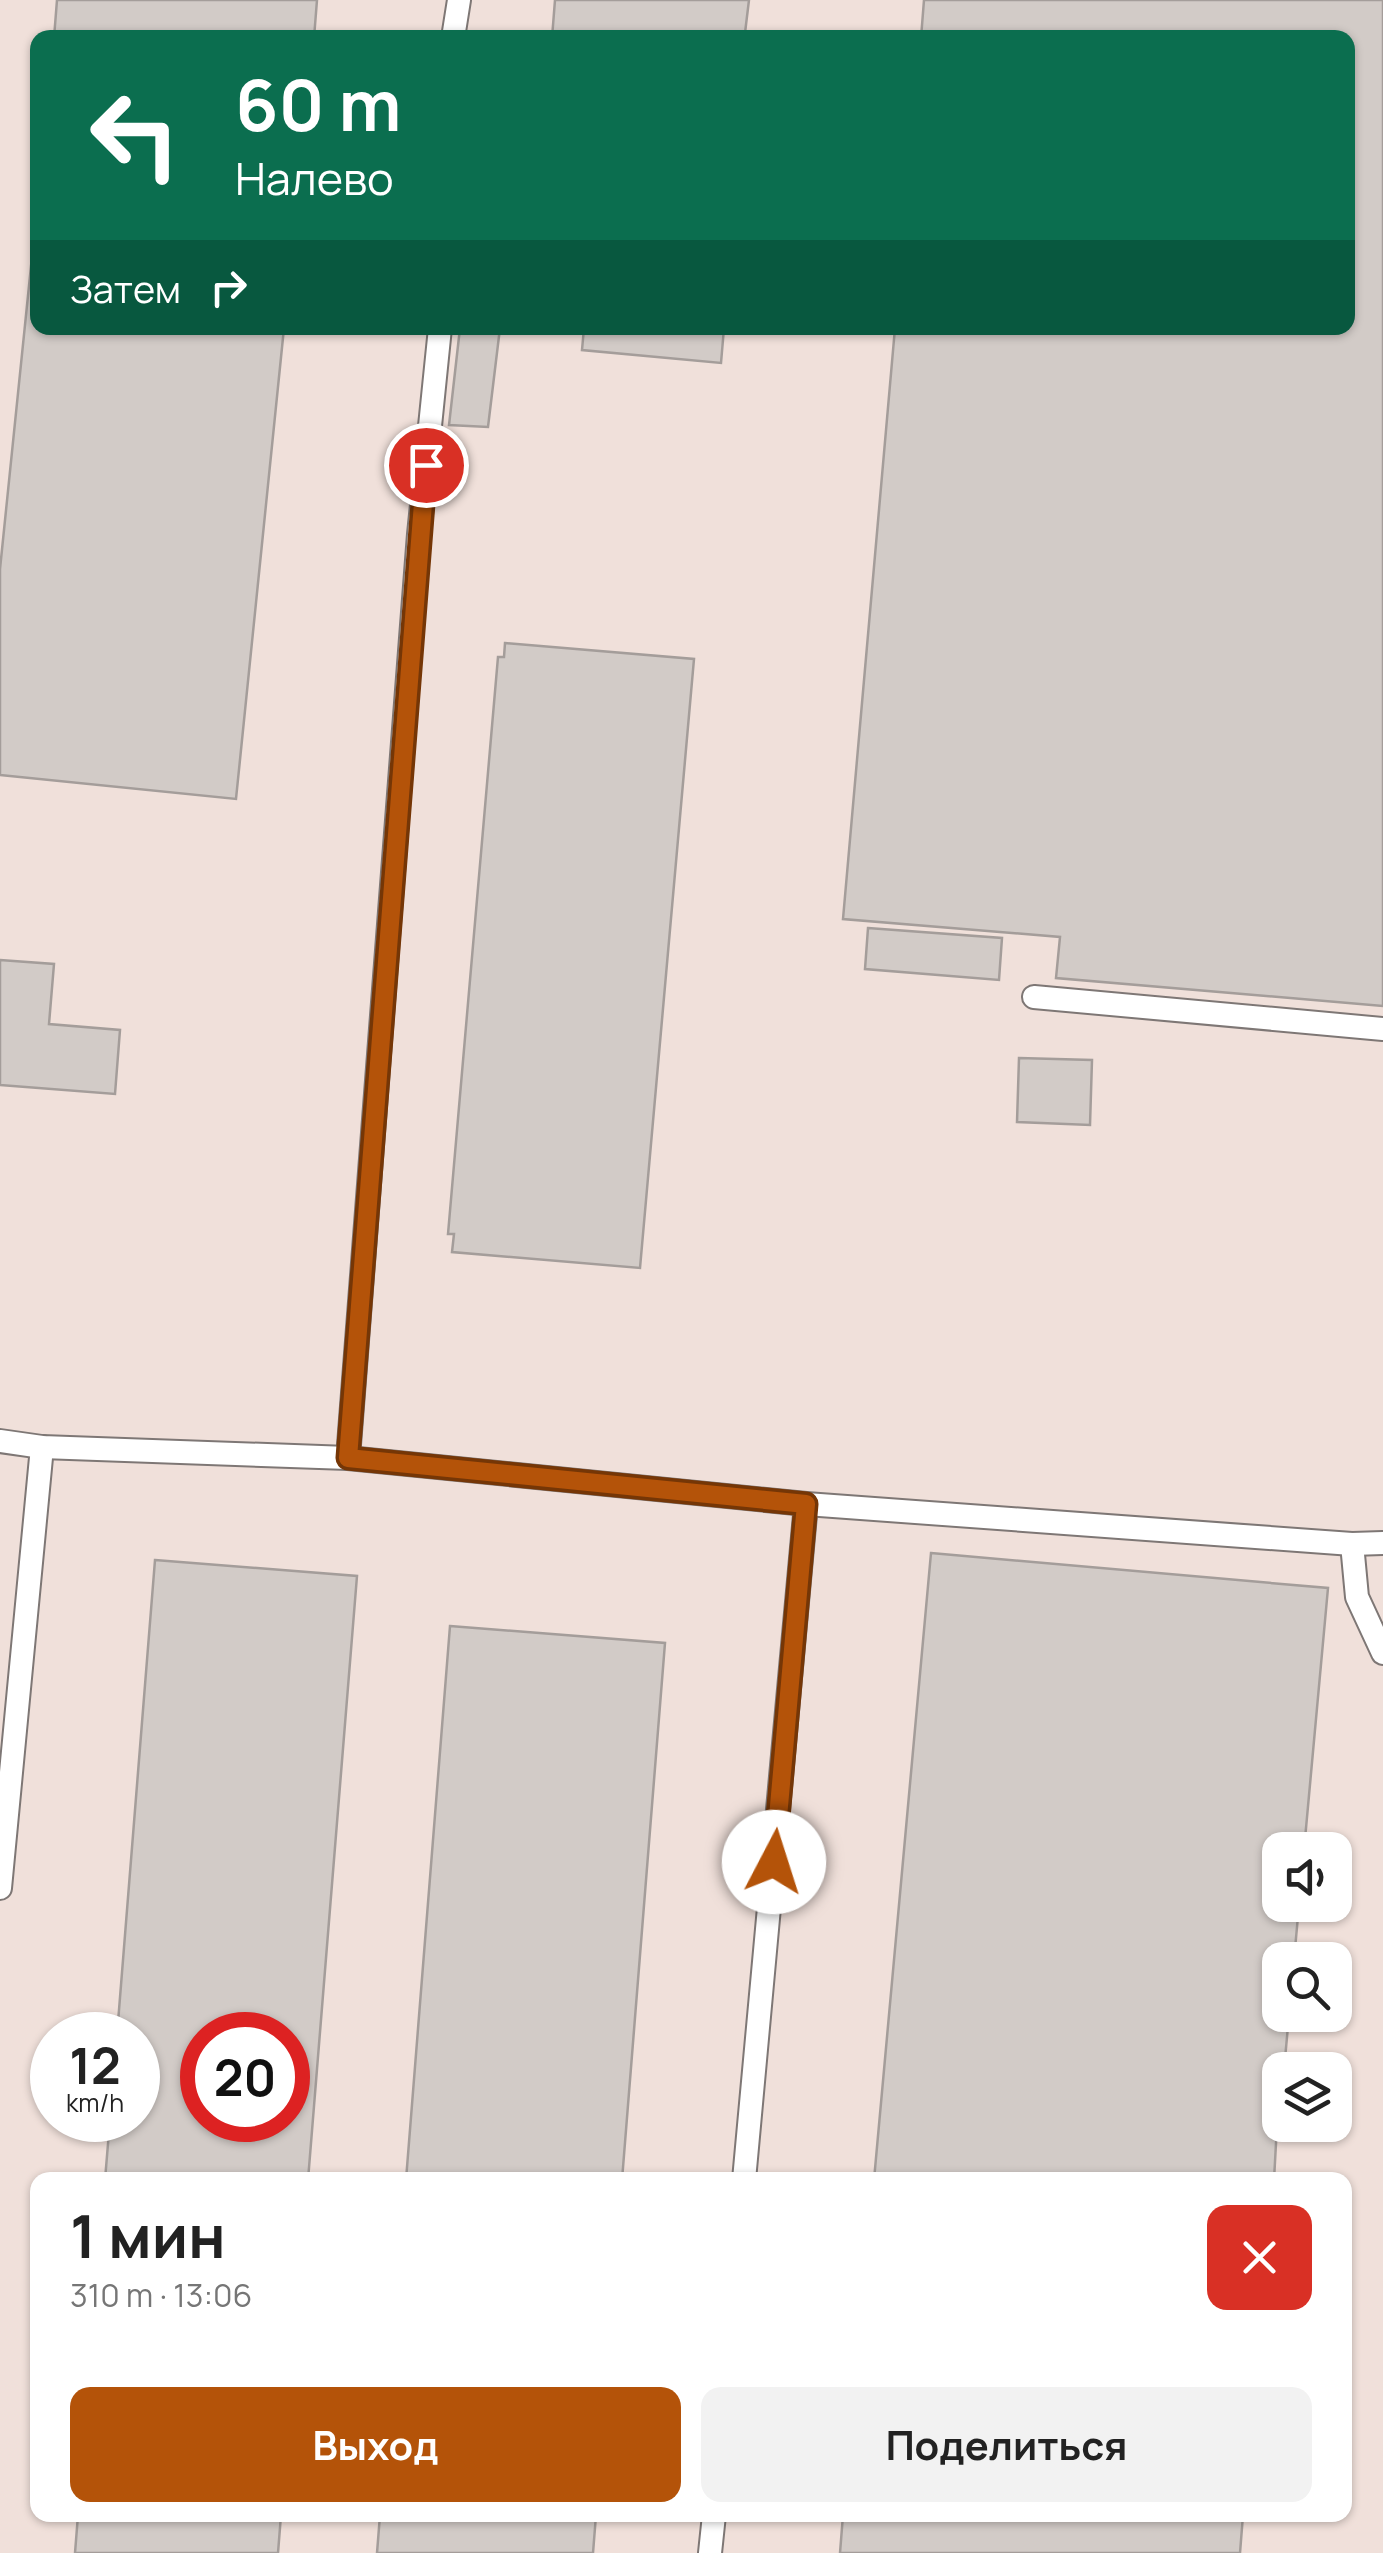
<!DOCTYPE html>
<html lang="ru">
<meta charset="utf-8">
<style>
body{margin:0;font-family:Manrope,sans-serif;background:#f2f2f2;color:#222;height:100vh;display:flex;flex-direction:column;font-size:38px;white-space:nowrap}
*{box-sizing:border-box;margin:0}
p{font-size:32px;color:#767676}
.icon{flex:none;width:55px;height:55px;fill:none;stroke:currentColor;stroke-width:2;stroke-linecap:round;stroke-linejoin:round}
.map{position:relative;flex:1;overflow:hidden}
.panel{position:absolute;left:30px;top:2172px;width:1322px;height:350px;display:flex;flex-direction:column;background:#fff;border-radius:20px;box-shadow:0 2px 8px #0004}
.panel>*{flex:none}
.guide{position:absolute;left:30px;top:30px;width:1325px;height:305px;border-radius:20px;box-shadow:0 2px 8px #0004;background:#0b6e4f;color:#fff;overflow:hidden}
.controls{position:absolute;left:1262px;top:1832px;display:grid;gap:20px}
.controls a{display:grid;place-items:center;width:90px;height:90px;border-radius:20px;background:#fff;box-shadow:0 2px 8px #0004;font-size:50px}
.speed{position:absolute;left:30px;top:2012px;display:flex;gap:20px;font-size:50px;font-weight:700;text-align:center}
.speed>*{display:grid;place-content:center;width:130px;height:130px;border-radius:50%;background:#fff;box-shadow:0 2px 8px #0004;line-height:1}
.speed small{font-size:25px;font-weight:400}
.speed .limit{border:15px solid #d22;background:#fff;color:#111}
.pin{position:absolute;display:grid;place-items:center;width:85px;height:85px;color:#fff;margin:-42px;border:5px solid #fff;border-radius:50%;box-shadow:0 2px 10px #0007}
.me{position:absolute;width:110px;margin:-55px;rotate:5deg;stroke-linejoin:round;filter:drop-shadow(0 0 8px #0008)}
.turn{display:flex;align-items:center;gap:35px;height:210px;padding:0 40px;font-size:45px}
.turn .icon{width:130px;height:130px;stroke-width:2.5}
.turn b{display:block;font-size:70px;line-height:85px}
.then{display:flex;align-items:center;height:95px;padding:0 40px;background:#0003;gap:20px;font-size:38px}
.round{display:grid;place-items:center;flex:none;width:105px;height:105px;border-radius:20px;background:#f2f2f2}
.summary{display:flex;align-items:center;justify-content:space-between;height:170px;padding:0 40px}
h1{font-size:60px;font-weight:700;line-height:75px}
.cta{display:flex;gap:20px;margin-top:auto;padding:20px 40px}
.cta a{flex:1;height:115px;border-radius:20px;background:#b45309;color:#fff;font-size:40px;font-weight:700;line-height:115px;text-align:center}
.cta a+a{background:#f2f2f2;color:#222}
.map>svg:first-child{display:block}
.built{fill:#f0e0da;fill-rule:evenodd}
.building{fill:#d2cbc7;stroke:#a49d9a;stroke-width:2.5;fill-rule:evenodd}
.lines{fill:none;stroke-linecap:round;stroke-linejoin:round}
.service-casing{stroke:#7e7775;stroke-width:26}
.service{stroke:#fff;stroke-width:22}
.route-casing{stroke:#753606;stroke-width:25}
.route{stroke:#b45309;stroke-width:18}
</style>
<div class="map">
<svg width="1383" height="2553" viewBox="0 0 1383 2553">
<rect width="100%" height="100%" fill="#f4edea"/>
<path class="built" d="M 0,0 L 1383,0 L 1383,2553 L 0,2553 ZM 38,38 L 1348,38 L 1348,328 L 38,328 ZM 1280,1850 L 1335,1850 L 1335,1905 L 1280,1905 ZM 1280,1960 L 1335,1960 L 1335,2015 L 1280,2015 ZM 52,2035 L 138,2035 L 138,2120 L 52,2120 ZM 202,2035 L 288,2035 L 288,2120 L 202,2120 ZM 1280,2070 L 1335,2070 L 1335,2125 L 1280,2125 ZM 38,2180 L 1345,2180 L 1345,2515 L 38,2515 Z"/>
<g class="building">
<polygon points="57,0 317,0 314,38 54,38"/>
<polygon points="555,0 749,0 745,33 791,38 552,38"/>
<polygon points="924,0 1383,0 1383,1006 1056,978 1060,937 843,919 895,328 1348,328 1348,38 921,38"/>
<polygon points="38,198 38,328 284,328 236,799 0,775 0,569"/>
<polygon points="460,328 500,328 488,427 449,425"/>
<polygon points="584,328 724,328 721,363 582,350"/>
<polygon points="505,643 694,659 640,1268 452,1252 454,1234 448,1234 498,657 504,657"/>
<polygon points="868,928 1002,938 999,980 865,969"/>
<polygon points="0,960 54,964 49,1024 120,1030 115,1094 0,1085"/>
<polygon points="1019,1058 1092,1060 1090,1125 1017,1122"/>
<polygon points="931,1553 1328,1588 1304,1850 1280,1850 1280,1905 1299,1905 1294,1960 1280,1960 1280,2015 1289,2015 1284,2070 1280,2070 1274,2180 874,2180"/>
<path d="M 155,1560 L 357,1576 L 308,2180 L 105,2180 L 110,2120 L 138,2120 L 138,2035 L 117,2035 ZM 202,2035 L 288,2035 L 288,2120 L 202,2120 Z"/>
<polygon points="450,1626 665,1643 622,2180 406,2180"/>
<polygon points="78,2515 281,2515 278,2553 75,2553"/>
<polygon points="380,2515 596,2515 593,2553 377,2553"/>
<polygon points="843,2515 1243,2515 1240,2553 840,2553"/>
</g>
<g class="lines">
<g class="service-casing">
<g id="service">
<polyline points="453,38 459,0"/>
<polyline points="1034,997 1383,1029"/>
<polyline points="0,1441 42,1447 348,1458 806,1504 1352,1544 1383,1543"/>
<polyline points="348,1458 419,534 440,328"/>
<polyline points="1352,1544 1357,1597 1383,1653"/>
<polyline points="0,1888 42,1447"/>
<polyline points="744,2180 806,1504"/>
<polyline points="710,2553 714,2515"/>
</g>
</g>
<use href="#service" class="service"/>
</g>
<g class="lines">
<g class="route-casing">
<polyline id="route" points="426,465 348,1458 806,1504 774,1862"/>
</g>
<use href="#route" class="route"/>
</g>
</svg>
<div class="controls">
<a><svg class="icon" aria-label="sound" viewBox="0 0 24 24"><path d="M4 9h4l5-4v14l-5-4H4zM17 9q2 3 0 6"/></svg></a>
<a><svg class="icon" aria-label="search" viewBox="0 0 24 24"><circle cx="10" cy="10" r="6"/><path d="M15 15l6 6"/></svg></a>
<a><svg class="icon" aria-label="layers" viewBox="0 0 24 24"><path d="M12 4l9 5-9 5-9-5zM3 14l9 5 9-5"/></svg></a>
</div>
<div class="speed"><div>12<small>km/h</small></div><div class="limit">20</div></div>
<div class="pin" style="left:426px;top:465px;background:#d93025"><svg class="icon" aria-label="arrive" viewBox="0 0 24 24"><path d="M6 21V4h12l-3 4 3 4H6"/></svg></div>
<svg class="me" style="left:774px;top:1862px" viewBox="-20 -20 40 40"><circle r="19" fill="#fff"/><path d="M0-13L10 11 0 6-10 11z" fill="#b45309"/></svg>
<div class="guide">
<div class="turn"><svg class="icon" aria-label="left" viewBox="0 0 24 24"><path d="M17 20v-9H6M10 6l-5 5 5 5"/></svg><div><b>60 m</b>Налево</div></div>
<div class="then">Затем<svg class="icon" aria-label="right" viewBox="0 0 24 24"><path d="M7 20v-9h11M14 6l5 5-5 5"/></svg></div>
</div>
<section class="panel">
<div class="summary"><div><h1>1 мин</h1><p>310 m · 13:06</p></div><a class="round" style="background:#d93025;color:#fff"><svg class="icon" aria-label="close" viewBox="0 0 24 24"><path d="M6 6l12 12M18 6L6 18"/></svg></a></div>
<div class="cta"><a>Выход</a><a>Поделиться</a></div>
</section>
</div>
